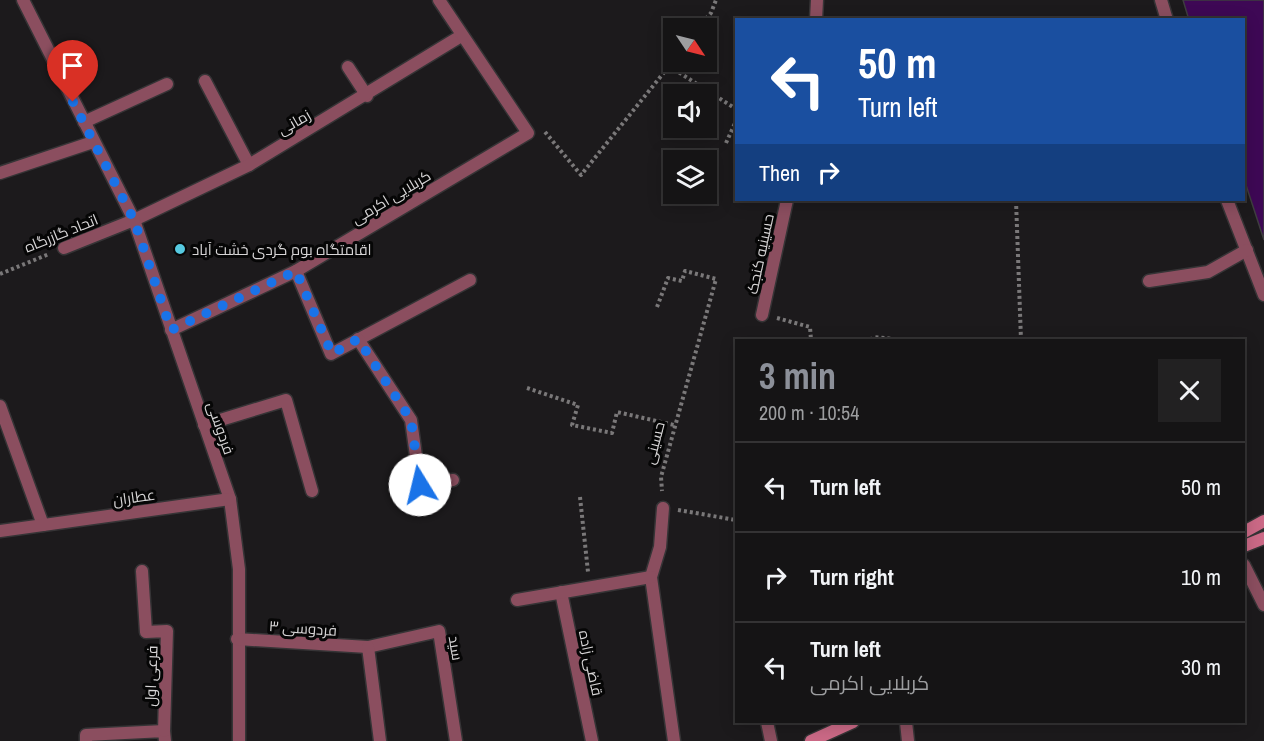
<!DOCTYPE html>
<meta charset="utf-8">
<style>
body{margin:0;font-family:"Archivo Narrow",Cairo,sans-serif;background:#222122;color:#f1f3f6;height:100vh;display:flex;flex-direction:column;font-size:22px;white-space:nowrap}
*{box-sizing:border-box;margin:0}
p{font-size:20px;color:#9d9ea0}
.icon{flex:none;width:33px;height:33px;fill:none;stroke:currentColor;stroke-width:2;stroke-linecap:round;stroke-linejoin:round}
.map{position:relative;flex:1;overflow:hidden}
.drawer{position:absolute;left:735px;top:339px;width:510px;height:384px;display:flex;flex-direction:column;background:#151415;border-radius:0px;box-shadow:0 3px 15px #0003,0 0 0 2px #343334}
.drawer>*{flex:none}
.guide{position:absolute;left:735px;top:18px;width:510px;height:183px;border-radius:0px;box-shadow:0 3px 15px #0003,0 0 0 2px #343334;background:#1a4fa0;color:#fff;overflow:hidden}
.needle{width:39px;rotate:125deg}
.fabs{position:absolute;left:663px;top:18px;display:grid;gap:12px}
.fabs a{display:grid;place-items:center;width:54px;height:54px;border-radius:0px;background:#151415;box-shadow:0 3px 15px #0003,0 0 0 2px #343334;font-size:30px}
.pin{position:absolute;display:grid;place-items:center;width:51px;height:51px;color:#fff;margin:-62px -26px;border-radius:50% 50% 50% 0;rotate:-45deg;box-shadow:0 0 6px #0007}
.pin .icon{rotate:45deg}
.me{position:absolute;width:66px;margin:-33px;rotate:351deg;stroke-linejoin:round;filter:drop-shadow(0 0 4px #0008)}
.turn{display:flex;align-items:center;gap:21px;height:126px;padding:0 24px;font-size:27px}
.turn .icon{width:78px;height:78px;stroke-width:2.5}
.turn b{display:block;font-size:42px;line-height:51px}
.then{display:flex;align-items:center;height:57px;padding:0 24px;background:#0003;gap:12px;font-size:22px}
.round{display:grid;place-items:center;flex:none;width:63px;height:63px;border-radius:0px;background:#222122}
.headline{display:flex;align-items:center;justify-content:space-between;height:102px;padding:0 24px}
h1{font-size:36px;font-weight:800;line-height:45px;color:#8c9099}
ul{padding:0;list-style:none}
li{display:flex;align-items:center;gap:18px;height:90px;padding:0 24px;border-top:2px solid #343334}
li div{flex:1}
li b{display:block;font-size:22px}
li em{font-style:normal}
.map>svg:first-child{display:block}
.building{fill:#3e0855;stroke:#3e3d3f;stroke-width:1.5}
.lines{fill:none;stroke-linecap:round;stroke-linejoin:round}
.lane-casing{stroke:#363436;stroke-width:15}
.street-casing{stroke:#363436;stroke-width:15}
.secondary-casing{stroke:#363436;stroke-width:15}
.path{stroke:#7a7879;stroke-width:4;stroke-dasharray:3 3;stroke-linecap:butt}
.lane{stroke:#8b4e5f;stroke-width:12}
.street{stroke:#8b4e5f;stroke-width:12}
.secondary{stroke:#cb6986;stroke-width:12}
.route{stroke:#1a73e8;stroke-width:10;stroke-dasharray:0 18}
.poi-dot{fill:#56c9e0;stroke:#060606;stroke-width:2}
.labels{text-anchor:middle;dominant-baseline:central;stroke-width:6;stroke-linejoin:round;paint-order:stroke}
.street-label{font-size:15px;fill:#d7d5d6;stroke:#060606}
.poi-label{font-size:15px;fill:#d7d5d6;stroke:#060606;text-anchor:start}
</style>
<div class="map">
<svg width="1264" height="741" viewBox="0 0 1264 741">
<rect width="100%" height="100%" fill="#1c1a1c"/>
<polygon class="building" points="1183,0 1264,0 1264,240 1244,179 1244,20 1189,20"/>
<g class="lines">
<g class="lane-casing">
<g id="lane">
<polyline points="816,20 817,0"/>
<polyline points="348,67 367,96"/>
<polyline points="205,81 249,165"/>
<polyline points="84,122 167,84"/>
<polyline points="0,173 93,142"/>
<polyline points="134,220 249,165 461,36"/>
<polyline points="296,271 331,354 470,280"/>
<polyline points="762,315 787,200"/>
<polyline points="358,339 411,420 420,485 453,480"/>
<polyline points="1244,565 1264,605"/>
<polyline points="767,722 771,741"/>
<polyline points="86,741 86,735 164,731 165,741"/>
</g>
</g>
<g class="street-casing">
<g id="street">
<polyline points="23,0 134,220 230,499 239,569 239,741"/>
<polyline points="1161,0 1167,20"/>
<polyline points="1227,200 1264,295"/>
<polyline points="64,248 134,220"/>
<polyline points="1149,281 1208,272 1247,250"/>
<polyline points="171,330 296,271 528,133 439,0"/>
<polyline points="0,406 43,525"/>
<polyline points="204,425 286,400 312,491"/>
<polyline points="663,508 660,547 651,577 674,741"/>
<polyline points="0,531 230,499"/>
<polyline points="142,571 146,632 167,631 164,731"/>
<polyline points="561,592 592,741"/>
<polyline points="517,600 651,577"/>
<polyline points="237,639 368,647 439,631 456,741"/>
<polyline points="368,647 380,741"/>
<polyline points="906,722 908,741"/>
</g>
</g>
<g class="secondary-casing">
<g id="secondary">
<polyline points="1244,532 1264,521"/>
<polyline points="1244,546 1264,538"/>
<polyline points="811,741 853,722"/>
</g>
</g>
<g class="path">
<polyline points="698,28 711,13 716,0"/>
<polyline points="669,66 736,109"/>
<polyline points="545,132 581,175 674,60"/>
<polyline points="726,143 736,121"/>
<polyline points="1016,200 1021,340"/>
<polyline points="0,274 49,254"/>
<polyline points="657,307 668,278 682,281 685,271 716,279 661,477 662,491"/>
<polyline points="777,318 810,327 811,340"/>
<polyline points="871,340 873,337 905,340"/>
<polyline points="527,388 578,405 572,425 612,433 617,412 674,425"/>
<polyline points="580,497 588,572"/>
<polyline points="678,510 736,520"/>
</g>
<use href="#lane" class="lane"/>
<use href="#street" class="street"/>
<use href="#secondary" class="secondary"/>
</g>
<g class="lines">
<polyline class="route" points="73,102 134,220 171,330 296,271 332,354 358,339 411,420 420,485"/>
</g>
<circle class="poi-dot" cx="180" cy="249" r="6"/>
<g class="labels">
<g class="street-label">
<text transform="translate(294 122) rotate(-30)">زمانی</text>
<text transform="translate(391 197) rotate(-31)">کربلایی اکرمی</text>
<text transform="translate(61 233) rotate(-22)">اتحاد گازرگاه</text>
<text transform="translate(760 254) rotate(-78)">حسینیه کنجک</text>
<text transform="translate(221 428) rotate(71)">فردوسی</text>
<text transform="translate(654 443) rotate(-75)">حسینی</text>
<text transform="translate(134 497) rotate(-8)">عطاران</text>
<text transform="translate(303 628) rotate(4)">فردوسی ۳</text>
<text transform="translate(456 648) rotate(80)">سید</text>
<text transform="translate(591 663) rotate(78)">قاضی زاده</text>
<text transform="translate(151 676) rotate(-88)">فرعی اول</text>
</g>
<g class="poi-label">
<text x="192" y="249">اقامتگاه بوم گردی خشت آباد</text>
</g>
</g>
</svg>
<div class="fabs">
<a><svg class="needle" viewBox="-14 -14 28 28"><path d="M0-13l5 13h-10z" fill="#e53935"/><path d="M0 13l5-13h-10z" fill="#9d9ea0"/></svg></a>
<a><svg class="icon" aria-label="sound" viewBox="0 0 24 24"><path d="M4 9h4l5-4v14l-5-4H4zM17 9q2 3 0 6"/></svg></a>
<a><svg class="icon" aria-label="layers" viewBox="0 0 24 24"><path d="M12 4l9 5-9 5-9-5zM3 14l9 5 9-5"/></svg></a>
</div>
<div class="pin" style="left:73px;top:102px;background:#d93025"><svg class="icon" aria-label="arrive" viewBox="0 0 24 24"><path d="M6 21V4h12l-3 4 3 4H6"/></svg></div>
<svg class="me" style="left:420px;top:485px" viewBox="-20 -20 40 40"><circle r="19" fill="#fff"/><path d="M0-13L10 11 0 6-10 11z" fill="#1a73e8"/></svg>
<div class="guide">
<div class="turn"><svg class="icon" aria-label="left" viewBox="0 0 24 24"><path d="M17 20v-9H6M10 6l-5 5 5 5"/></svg><div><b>50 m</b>Turn left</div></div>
<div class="then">Then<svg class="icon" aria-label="right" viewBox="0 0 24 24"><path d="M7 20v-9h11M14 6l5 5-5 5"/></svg></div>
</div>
<section class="drawer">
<div class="headline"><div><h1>3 min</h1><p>200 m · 10:54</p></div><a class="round"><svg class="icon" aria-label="close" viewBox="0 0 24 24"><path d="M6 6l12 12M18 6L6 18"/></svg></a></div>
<ul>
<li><svg class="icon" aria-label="left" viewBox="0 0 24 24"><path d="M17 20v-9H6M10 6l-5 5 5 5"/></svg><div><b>Turn left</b></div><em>50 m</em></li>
<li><svg class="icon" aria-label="right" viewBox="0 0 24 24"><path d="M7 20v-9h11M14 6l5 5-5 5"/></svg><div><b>Turn right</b></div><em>10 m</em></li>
<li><svg class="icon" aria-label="left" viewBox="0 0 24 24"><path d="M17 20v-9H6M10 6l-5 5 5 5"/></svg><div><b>Turn left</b><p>کربلایی اکرمی</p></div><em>30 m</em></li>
</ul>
</section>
</div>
